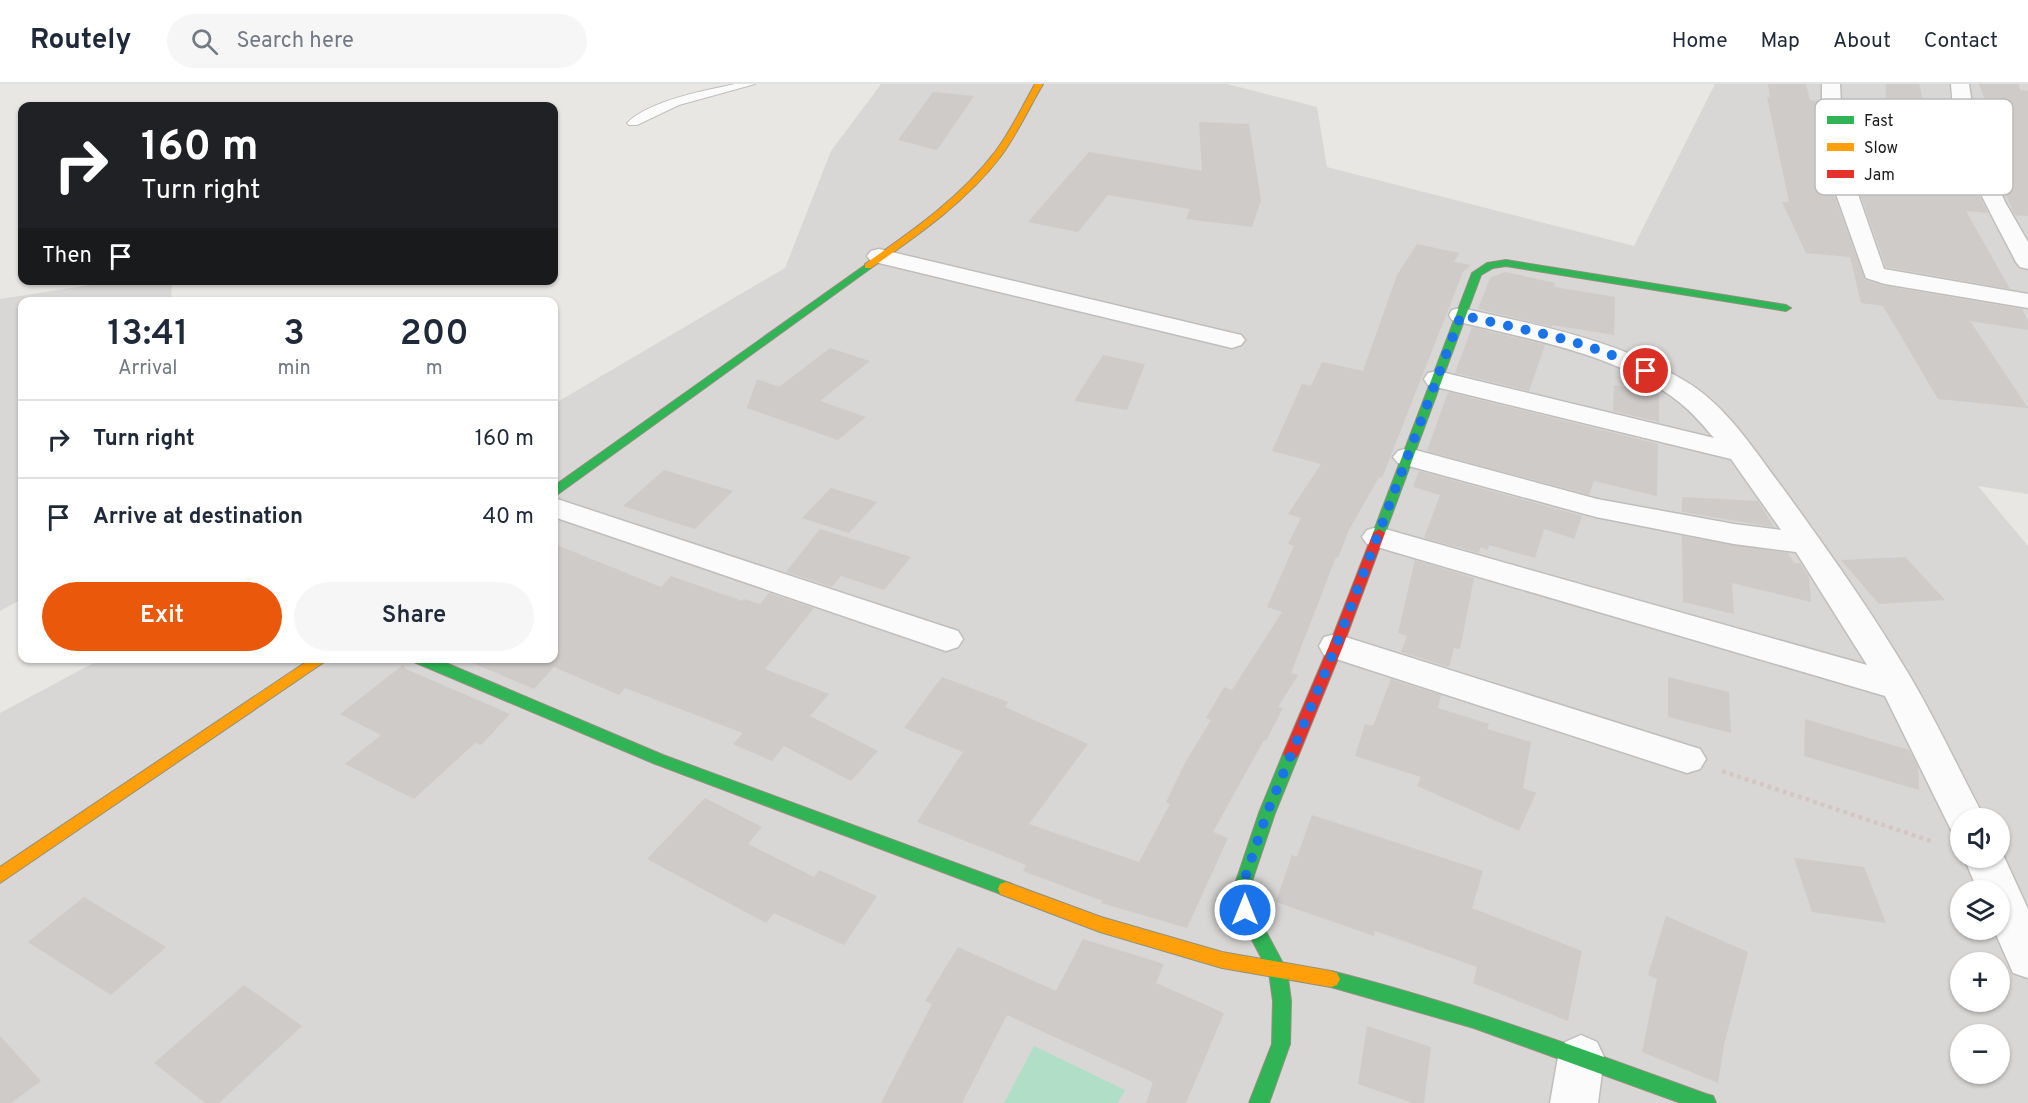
<!DOCTYPE html>
<meta charset="utf-8">
<style>
body{margin:0;font-family:Overpass,sans-serif;background:#f6f6f7;color:#1f2937;height:100vh;display:flex;flex-direction:column;font-size:22px;white-space:nowrap}
*{box-sizing:border-box;margin:0}
p{font-size:20px;color:#747a83}
.icon{flex:none;width:33px;height:33px;fill:none;stroke:currentColor;stroke-width:2;stroke-linecap:round;stroke-linejoin:round}
.map{position:relative;flex:1;overflow:hidden}
.side{position:absolute;left:18px;top:213px;width:540px;height:366px;display:flex;flex-direction:column;background:#fff;border-radius:12px;box-shadow:0 2px 4px #0004}
.side>*{flex:none}
.top-card{position:absolute;left:18px;top:18px;width:540px;height:183px;border-radius:12px;box-shadow:0 2px 4px #0004;background:#202124;color:#fff;overflow:hidden}
.fabs{position:absolute;left:1950px;top:724px;display:grid;gap:12px}
.fabs a{display:grid;place-items:center;width:60px;height:60px;border-radius:50%;background:#fff;box-shadow:0 2px 4px #0004;font-size:30px}
.pin{position:absolute;display:grid;place-items:center;width:51px;height:51px;color:#fff;margin:-26px;border:3px solid #fff;border-radius:50%;box-shadow:0 2px 6px #0007}
.me{position:absolute;width:66px;margin:-33px;rotate:0deg;stroke-linejoin:round;filter:drop-shadow(0 0 4px #0008)}
.turn{display:flex;align-items:center;gap:21px;height:126px;padding:0 24px;font-size:27px}
.turn .icon{width:78px;height:78px;stroke-width:2.5}
.turn b{display:block;font-size:42px;line-height:51px}
.then{display:flex;align-items:center;height:57px;padding:0 24px;background:#0003;gap:12px;font-size:22px}
.eta{display:flex;justify-content:space-evenly;align-items:center;height:102px;text-align:center}
.eta b{font-size:36px;font-weight:600;line-height:42px}
.button{display:flex;gap:12px;margin-top:auto;padding:12px 24px}
.button a{flex:1;height:69px;border-radius:36px;background:#ea580c;color:#fff;font-size:24px;font-weight:600;line-height:69px;text-align:center}
.button a+a{background:#f6f6f7;color:#1f2937}
ul{padding:0;list-style:none}
li{display:flex;align-items:center;gap:18px;height:78px;padding:0 24px;border-top:2px solid #e0e1e3}
li div{flex:1}
li b{display:block;font-size:22px}
li em{font-style:normal}
header{display:flex;align-items:center;gap:36px;box-sizing:border-box;height:84px;padding:0 30px;background:#fff;border-bottom:2px solid #e0e1e3}
header strong{font-size:28px}
nav{display:flex;gap:33px;margin-inline-start:auto;font-size:21px}
.search{width:420px;height:54px;background:#f6f6f7;display:flex;align-items:center;gap:15px;box-sizing:border-box;padding:0 21px;border-radius:33px;color:#747a83;font-size:22px}
.map>svg:first-child{display:block}
.residential{fill:#d8d7d5;fill-rule:evenodd}
.pitch{fill:#b1dec6}
.building{fill:#cecbc9}
.lines{fill:none;stroke-linecap:round;stroke-linejoin:round}
.lane-casing{stroke:#bfbebc;stroke-width:2}
.street-casing{stroke:#bfbebc;stroke-width:3}
.fast-casing{stroke:#92917d;stroke-width:2}
.slow-casing{stroke:#92917d;stroke-width:2}
.jam-casing{stroke:#92917d;stroke-width:2}
.path{stroke:#d4c6c5;stroke-width:4.5;stroke-dasharray:4 4;stroke-linecap:butt}
.lane{fill:#fcfbfb;fill-rule:evenodd}
.street{fill:#fcfbfb;fill-rule:evenodd}
.fast{fill:#30b455;fill-rule:evenodd}
.slow{fill:#ff9f0a;fill-rule:evenodd}
.jam{fill:#e5322d;fill-rule:evenodd}
.route{stroke:#1a73e8;stroke-width:10;stroke-dasharray:0 18}
.key{fill:#fff;stroke:#bbb;stroke-width:1.5}
.key-label{font-size:16px;fill:#1b1b1b}
</style>
<header>
<strong>Routely</strong>
<div class="search"><svg class="icon" aria-label="search" viewBox="0 0 24 24"><circle cx="10" cy="10" r="6"/><path d="M15 15l6 6"/></svg>Search here</div>
<nav><a>Home</a><a>Map</a><a>About</a><a>Contact</a></nav>
</header>
<div class="map">
<svg width="2028" height="1019" viewBox="0 0 2028 1019">
<rect width="100%" height="100%" fill="#e9e7e4"/>
<g class="residential">
<path d="M 881,0 L 1227,0 L 1317,23 L 1327,83 L 1634,162 L 1715,0 L 2028,0 L 2028,410 L 1978,402 L 2028,462 L 2028,1019 L 0,1019 L 0,629 L 101,575 L 554,574 L 554,320 L 785,184 L 831,67 ZM 1960,735 L 2000,735 L 2000,774 L 1960,774 ZM 1960,807 L 2000,807 L 2000,846 L 1960,846 ZM 1960,879 L 2000,879 L 2000,918 L 1960,918 ZM 1960,951 L 2000,951 L 2000,990 L 1960,990 Z"/>
<polygon points="116,197 172,197 171,217 22,218 22,515 0,527 0,215"/>
</g>
<polygon class="pitch" points="1034,962 1125,1006 1118,1019 1004,1019"/>
<g class="building">
<polygon points="1768,0 1806,0 1810,16 1820,18 1820,41 1829,97 1865,196 1885,202 2022,225 2028,237 2028,246 1970,237 2028,324 1938,315 1883,222 1861,219 1850,173 1806,169 1782,118 1789,118 1767,13 1770,13"/>
<polygon points="1886,0 1919,0 1943,94 1972,96 1988,129 1966,127 2010,205 1886,183 1855,95 1844,41 1843,21 1885,27"/>
<polygon points="1979,0 2019,0 2020,6 2028,7 2028,132 2015,131 1999,97 2014,98"/>
<polygon points="933,8 974,12 937,66 898,56"/>
<polygon points="1199,38 1249,40 1261,116 1252,143 1186,135 1190,125 1108,111 1078,148 1028,138 1089,68 1202,87"/>
<polygon points="1417,160 1459,169 1454,178 1471,181 1463,188 1382,394 1379,393 1348,448 1338,474 1336,473 1291,589 1298,591 1278,623 1283,624 1266,657 1264,656 1213,748 1228,754 1187,844 1101,819 1103,817 1023,787 1026,781 917,738 963,668 904,644 942,593 1008,618 1005,623 1088,660 1029,740 1139,778 1170,720 1166,718 1186,677 1211,636 1206,634 1224,603 1232,606 1282,528 1267,523 1294,462 1288,460 1301,434 1288,430 1321,380 1272,367 1302,300 1311,302 1322,278 1363,287 1397,191"/>
<polygon points="1505,188 1555,199 1554,203 1615,213 1614,251 1552,241 1552,243 1478,225 1490,194"/>
<polygon points="1472,243 1545,261 1529,307 1455,289"/>
<polygon points="830,264 870,277 820,317 866,333 838,356 747,324 757,295 779,303"/>
<polygon points="1103,271 1145,280 1127,326 1074,317"/>
<polygon points="1614,301 1659,310 1659,338 1613,327"/>
<polygon points="1448,308 1658,360 1657,412 1594,397 1589,411 1427,367"/>
<polygon points="664,386 733,407 695,445 623,422"/>
<polygon points="1419,387 1582,432 1574,455 1544,445 1535,474 1489,461 1488,466 1480,463 1479,469 1424,454 1440,411 1413,403"/>
<polygon points="831,404 877,418 849,449 802,434"/>
<polygon points="1682,413 1758,417 1774,443 1682,428"/>
<polygon points="820,445 911,473 884,506 841,492 832,503 786,488"/>
<polygon points="1682,452 1788,469 1794,479 1800,479 1809,493 1811,518 1732,499 1734,530 1683,518"/>
<polygon points="554,460 661,503 671,492 742,517 744,515 760,520 769,509 814,524 765,585 829,610 810,632 878,667 851,697 784,662 772,677 733,660 743,649 625,604 619,611 554,583 534,605 461,574 554,574"/>
<polygon points="1905,473 1945,516 1879,520 1841,476"/>
<polygon points="1415,476 1474,494 1460,565 1454,564 1449,583 1401,568 1407,552 1398,549"/>
<polygon points="403,581 406,585 510,630 481,661 475,659 414,715 345,680 381,651 340,630"/>
<polygon points="1668,593 1729,608 1731,649 1668,633"/>
<polygon points="1391,595 1441,611 1438,624 1489,640 1487,645 1531,658 1523,704 1536,709 1519,747 1417,702 1421,693 1355,672 1365,640 1373,642"/>
<polygon points="1805,635 1909,666 1918,683 1919,706 1804,672"/>
<polygon points="705,714 762,743 748,760 814,793 819,786 877,812 844,861 774,829 766,839 647,775"/>
<polygon points="1312,731 1483,787 1472,824 1582,867 1568,937 1473,899 1477,883 1375,847 1374,852 1276,818 1292,771 1297,773"/>
<polygon points="1794,774 1864,783 1886,839 1812,828"/>
<polygon points="84,813 166,863 111,911 28,858"/>
<polygon points="1666,832 1748,868 1724,961 1718,999 1642,968 1657,895 1648,891"/>
<polygon points="1083,855 1164,880 1156,899 1224,929 1186,1019 1146,1019 1153,998 1007,931 962,1019 881,1019 932,920 925,917 958,863 1056,907"/>
<polygon points="244,901 302,942 219,1019 205,1019 154,979"/>
<polygon points="1367,942 1431,963 1424,1019 1413,1019 1358,1000"/>
<polygon points="0,952 41,997 11,1019 0,1019"/>
</g>
<g class="lines">
<g class="lane-casing">
<path id="lane" d="M 735,0 L 755,0 L 679,21 L 637,41 L 629,41 L 627,39 C 650,16 704,7 735,0 Z"/>
</g>
<g class="street-casing">
<g id="street">
<polygon points="1822,0 1840,0 1842,41 1853,96 1884,185 2028,210 2028,224 1885,200 1866,194 1831,96 1822,41"/>
<path d="M 1951,0 L 1969,0 L 1974,35 L 1984,69 L 2005,118 L 2028,158 L 2028,185 L 2020,183 L 2016,178 C 1985,117 1955,71 1951,0 Z"/>
<polygon points="879,165 1241,251 1245,256 1241,261 1232,264 871,177 867,172 871,167"/>
<path d="M 1461,224 C 1537,241 1617,256 1685,297 C 1726,321 1754,366 1782,403 C 1827,465 1872,528 1911,594 C 1938,640 1960,688 1985,735 L 1960,735 L 1960,749 L 1951,746 L 1885,612 L 1367,460 L 1362,453 L 1367,446 L 1378,443 L 1867,581 L 1796,468 L 1734,460 L 1596,433 L 1398,379 L 1393,373 L 1398,367 L 1408,364 L 1597,415 L 1734,440 L 1781,446 L 1731,375 L 1428,301 L 1424,295 L 1428,289 L 1437,287 L 1714,354 C 1703,341 1692,328 1679,318 C 1618,269 1526,255 1452,236 L 1449,231 L 1452,226 Z"/>
<polygon points="554,414 958,547 963,555 958,563 946,567 934,563 554,433"/>
<polygon points="1336,550 1700,665 1706,675 1700,685 1687,689 1324,571 1319,562 1324,553"/>
<polygon points="2000,764 2028,825 2028,894 2013,889 1994,846 2000,846 2000,807 1978,807 1964,774 2000,774"/>
<polygon points="1581,951 1597,958 1604,973 1598,1019 1550,1019 1558,973 1565,958"/>
</g>
</g>
<g class="fast-casing">
<g id="fast">
<polygon points="1506,176 1786,221 1791,224 1786,227 1506,182 1493,184 1481,191 1385,449 1379,453 1374,452 1373,449 1472,189 1487,179"/>
<polygon points="868,179 871,180 871,184 558,410 554,411 554,402"/>
<polygon points="412,574 434,574 663,671 1012,800 1014,805 1012,810 1006,812 653,679 414,578"/>
<polygon points="1291,664 1296,666 1299,670 1275,729 1250,803 1254,825 1287,887 1291,917 1290,960 1269,1019 1249,1019 1272,960 1273,917 1269,888 1236,826 1234,803 1259,729 1283,670 1286,666"/>
<path d="M 1331,887 C 1459,919 1582,965 1706,1010 L 1713,1012 L 1716,1019 L 1681,1019 L 1474,944 L 1331,903 L 1325,901 L 1322,895 L 1325,889 Z"/>
</g>
</g>
<g class="slow-casing">
<g id="slow">
<path d="M 1035,0 L 1043,0 C 1029,24 1017,50 1001,72 C 966,118 918,151 871,184 L 865,184 L 865,180 C 912,147 960,114 995,68 C 1011,47 1022,23 1035,0 Z"/>
<polygon points="312,574 330,574 0,799 0,783"/>
<polygon points="1006,798 1101,833 1222,868 1331,887 1337,889 1340,895 1337,901 1331,903 1222,884 1100,848 1000,810 998,805 1000,800"/>
</g>
</g>
<g class="jam-casing">
<polygon id="jam" points="1379,445 1385,449 1343,562 1299,670 1296,674 1291,676 1286,674 1283,670 1329,562 1373,449"/>
</g>
<polyline class="path" points="1722,687 1931,757"/>
<use href="#lane" class="lane"/>
<use href="#street" class="street"/>
<use href="#fast" class="fast"/>
<use href="#slow" class="slow"/>
<use href="#jam" class="jam"/>
</g>
<g class="lines">
<path class="route" d="M 1245,826 L 1242,803 L 1267,729 L 1336,562 L 1461,231 C 1523,246 1589,256 1646,287"/>
</g>
<rect x="1815" y="15" width="198" height="96" rx="9" class="key"/>
<rect x="1827" y="32" width="27" height="8" fill="#30b455"/>
<rect x="1827" y="59" width="27" height="8" fill="#ff9f0a"/>
<rect x="1827" y="86" width="27" height="8" fill="#e5322d"/>
<g class="key-label">
<text x="1864" y="42">Fast</text>
<text x="1864" y="69">Slow</text>
<text x="1864" y="96">Jam</text>
</g>
</svg>
<div class="fabs">
<a><svg class="icon" aria-label="sound" viewBox="0 0 24 24"><path d="M4 9h4l5-4v14l-5-4H4zM17 9q2 3 0 6"/></svg></a>
<a><svg class="icon" aria-label="layers" viewBox="0 0 24 24"><path d="M12 4l9 5-9 5-9-5zM3 14l9 5 9-5"/></svg></a>
<a>+</a>
<a>−</a>
</div>
<div class="pin" style="left:1646px;top:287px;background:#d93025"><svg class="icon" aria-label="arrive" viewBox="0 0 24 24"><path d="M6 21V4h12l-3 4 3 4H6"/></svg></div>
<svg class="me" style="left:1245px;top:826px" viewBox="-20 -20 40 40"><circle r="17" fill="#1a73e8" stroke="#fff" stroke-width="3"/><path d="M0-11L8 9 0 5-8 9z" fill="#fff"/></svg>
<div class="top-card">
<div class="turn"><svg class="icon" aria-label="right" viewBox="0 0 24 24"><path d="M7 20v-9h11M14 6l5 5-5 5"/></svg><div><b>160 m</b>Turn right</div></div>
<div class="then">Then<svg class="icon" aria-label="arrive" viewBox="0 0 24 24"><path d="M6 21V4h12l-3 4 3 4H6"/></svg></div>
</div>
<section class="side">
<div class="eta">
<div><b>13:41</b><p>Arrival</p></div>
<div><b>3</b><p>min</p></div>
<div><b>200</b><p>m</p></div>
</div>
<ul>
<li><svg class="icon" aria-label="right" viewBox="0 0 24 24"><path d="M7 20v-9h11M14 6l5 5-5 5"/></svg><div><b>Turn right</b></div><em>160 m</em></li>
<li><svg class="icon" aria-label="arrive" viewBox="0 0 24 24"><path d="M6 21V4h12l-3 4 3 4H6"/></svg><div><b>Arrive at destination</b></div><em>40 m</em></li>
</ul>
<div class="button"><a>Exit</a><a>Share</a></div>
</section>
</div>
